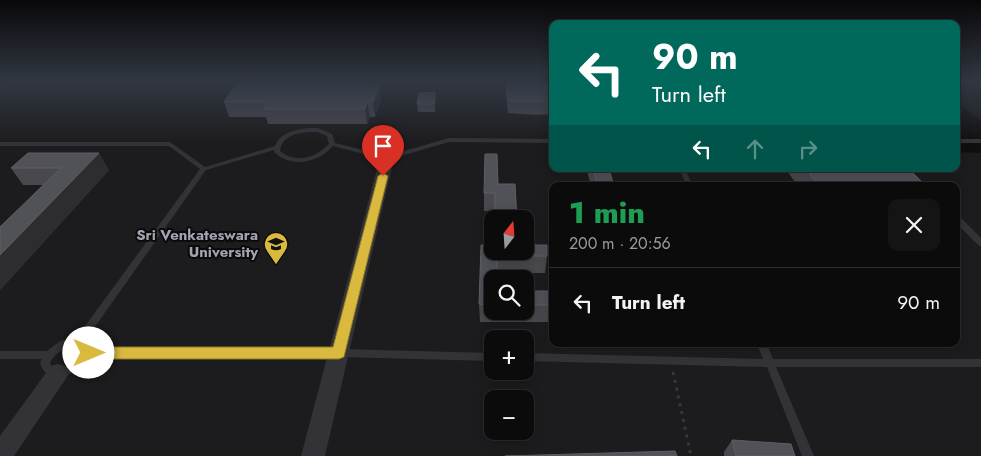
<!DOCTYPE html>
<meta charset="utf-8">
<style>
body{margin:0;font-family:Jost,sans-serif;background:#141415;color:#f1f3f6;height:100vh;display:flex;flex-direction:column;font-size:19px;white-space:nowrap}
*{box-sizing:border-box;margin:0}
p{font-size:16px;color:#9a9b9d}
.icon{flex:none;width:28px;height:28px;fill:none;stroke:currentColor;stroke-width:2;stroke-linecap:round;stroke-linejoin:round}
.map{position:relative;flex:1;overflow:hidden}
.side{position:absolute;left:549px;top:182px;width:411px;height:165px;display:flex;flex-direction:column;background:#0b0b0c;border-radius:10px;box-shadow:0 2px 12px #0003,0 0 0 1px #2b2b2d}
.side>*{flex:none}
.banner{position:absolute;left:549px;top:20px;width:411px;height:152px;border-radius:10px;box-shadow:0 2px 12px #0003,0 0 0 1px #2b2b2d;background:#00695c;color:#fff;overflow:hidden}
.needle{width:32px;rotate:17deg}
.tools{position:absolute;left:484px;top:210px;display:grid;gap:10px}
.tools a{display:grid;place-items:center;width:50px;height:50px;border-radius:10px;background:#0b0b0c;box-shadow:0 2px 12px #0003,0 0 0 1px #2b2b2d;font-size:25px}
.pin{position:absolute;display:grid;place-items:center;width:42px;height:42px;color:#fff;margin:-51px -21px;border-radius:50% 50% 50% 0;rotate:-45deg;box-shadow:0 0 5px #0007}
.pin .icon{rotate:45deg}
.me{position:absolute;width:55px;margin:-28px;rotate:90deg;stroke-linejoin:round;filter:drop-shadow(0 0 4px #0008)}
.turn{display:flex;align-items:center;gap:18px;height:105px;padding:0 20px;font-size:22px}
.turn .icon{width:65px;height:65px;stroke-width:2.5}
.turn b{display:block;font-size:35px;line-height:42px}
.lanes{display:flex;align-items:center;height:48px;padding:0 20px;background:#0003;justify-content:center;gap:25px;direction:ltr}
.lanes .off{opacity:.35}
.round{display:grid;place-items:center;flex:none;width:52px;height:52px;border-radius:10px;background:#141415}
.head{display:flex;align-items:center;justify-content:space-between;height:85px;padding:0 20px}
h1{font-size:30px;font-weight:800;line-height:38px;color:#1e9e55}
ul{padding:0;list-style:none}
li{display:flex;align-items:center;gap:15px;height:70px;padding:0 20px;border-top:1px solid #2b2b2d}
li div{flex:1}
li b{display:block;font-size:19px}
li em{font-style:normal}
.map>svg:first-child{display:block}
.built{fill:#1c1b1d;fill-rule:evenodd}
.lines{fill:none;stroke-linecap:round;stroke-linejoin:round}
.path{stroke:#37383c;stroke-width:3;stroke-dasharray:3 5;stroke-linecap:butt}
.service{fill:#333337;fill-rule:evenodd}
.minor{fill:#333337;fill-rule:evenodd}
.wall{fill:#48484d}
.shaded-wall{fill:#2d2d30}
.building{fill:#515258;stroke:#5e5f66}
.route{fill:#d9b93e;stroke:#8d7828}
.labels{text-anchor:middle;dominant-baseline:central;stroke-width:4;stroke-linejoin:round;paint-order:stroke}
.poi-label{font-size:15px;font-weight:bold;fill:#a2a5b0;stroke:#0a0a0b;text-anchor:end}
</style>
<div class="map">
<svg width="981" height="456" viewBox="0 0 981 456">
<rect width="100%" height="100%" fill="#0f0f10"/>
<g class="built">
<path d="M 0,81 L 552,81 L 552,169 L 956,169 L 956,152 L 981,153 L 981,456 L 0,456 ZM 552,186 L 956,186 L 956,344 L 552,344 ZM 492,219 L 525,219 L 525,251 L 492,251 ZM 492,279 L 525,279 L 525,311 L 492,311 ZM 492,339 L 525,339 L 525,371 L 492,371 ZM 492,399 L 525,399 L 525,431 L 492,431 Z"/>
<polygon points="956,81 981,81 981,121 956,101"/>
</g>
<g class="lines">
<polyline class="path" points="673,372 691,456"/>
<g class="service">
<polygon points="6,81 12,81 0,90 0,86"/>
<polygon points="978,81 981,81 981,84"/>
<path d="M 309,128 L 318,128 L 332,134 L 335,143 L 387,156 L 449,138 L 552,139 L 552,143 L 449,142 L 387,160 L 333,146 C 318,163 293,168 275,153 L 274,150 L 206,170 L 87,338 C 91,339 93,342 95,346 L 94,349 L 339,349 L 492,353 L 492,361 L 339,357 L 91,357 C 82,373 45,389 40,362 L 42,359 L 0,359 L 0,351 L 47,351 L 60,341 L 77,337 L 200,169 L 169,146 L 0,146 L 0,142 L 170,142 L 205,167 L 275,146 C 281,132 295,130 309,128 ZM 309,132 L 317,132 L 327,136 L 329,144 C 316,158 296,164 280,151 C 282,136 296,133 309,132 ZM 80,344 L 85,347 C 81,362 67,368 52,368 L 50,362 C 57,351 67,346 80,344 Z"/>
<rect x="956" y="139" width="25" height="4"/>
<polygon points="679,169 685,169 693,186 687,186"/>
<polygon points="956,216 959,216 981,238 981,246 978,245 956,223"/>
<polygon points="757,344 767,344 773,359 981,359 981,367 776,367 814,456 802,456 767,367 525,361 525,353 763,359"/>
</g>
<g class="minor">
<polygon points="387,154 394,158 325,456 301,456 380,158"/>
<polygon points="58,364 65,366 69,373 65,380 14,456 0,456 0,436 51,366"/>
</g>
</g>
<g class="wall">
<polygon points="552,81 552,114 536,115 508,113 506,94 506,82"/>
<polygon points="293,82 370,85 381,100 375,117 370,117 367,124 268,124 266,117 229,117 224,102"/>
<polygon points="435,92 436,101 435,112 418,112 417,104"/>
<polygon points="28,153 109,170 0,290 0,227 43,185 23,185 11,168"/>
<polygon points="588,169 593,169 614,186 591,186 587,171"/>
<polygon points="788,169 909,169 926,186 798,186 787,171"/>
<polygon points="498,184 495,211 484,211 484,193"/>
<polygon points="481,245 547,256 545,273 497,273 492,279 492,311 525,311 525,291 552,291 552,322 480,322 479,304"/>
<polygon points="732,440 795,456 724,456 724,452"/>
</g>
<g class="shaded-wall">
<polygon points="379,85 381,100 375,117 373,102"/>
<polygon points="435,92 436,101 435,112 434,104"/>
<polygon points="367,102 370,117 367,124 365,109"/>
<polygon points="99,153 109,170 0,290 0,255"/>
</g>
<g class="building">
<polygon points="239,81 369,82 368,85 379,85 373,102 367,102 365,109 263,109 268,102 224,102"/>
<polygon points="527,81 552,81 552,101 537,102 509,101 506,82"/>
<polygon points="435,92 434,104 417,104 419,93"/>
<polygon points="28,153 99,153 0,255 0,227 61,168 11,168"/>
<polygon points="485,154 497,154 498,184 515,184 517,219 495,219 495,193 484,193"/>
<polygon points="593,169 609,169 614,186 598,186"/>
<polygon points="806,169 909,169 926,186 819,186"/>
<polygon points="481,245 492,245 492,251 525,251 525,245 547,245 547,256 497,256 497,279 492,279 492,305 479,304"/>
<rect x="525" y="291" width="27" height="14"/>
<polygon points="732,440 791,444 795,456 736,456"/>
<polygon points="675,451 677,456 505,456"/>
</g>
<linearGradient id="sky" x2="0" y2="1"><stop stop-color="#080809"/><stop offset="0.56" stop-color="#313742"/><stop offset="1" stop-color="#313742" stop-opacity="0"/></linearGradient>
<rect width="981" height="145" fill="url(#sky)"/>
<polygon class="route" points="383,173 388,176 344,357 339,359 89,359 84,357 82,353 84,349 89,347 333,347 378,176"/>
<defs>
<g id="university-pin" transform="scale(1.25)"><path d="M0 17L-7.5 6A9.5 9.5 0 1 1 7.5 6Z" fill="#d9b93e" stroke="#0a0a0b"/><path d="M0-5L7-2L0 1L-7-2ZM-4 1L0 2.5L4 1V4Q0 6-4 4Z" fill="#111"/></g>
</defs>
<g fill-rule="evenodd">
<use href="#university-pin" x="276" y="244"/>
</g>
<g class="labels">
<g class="poi-label">
<text x="258" y="235">Sri Venkateswara<tspan x="258" dy="17">University</tspan></text>
</g>
</g>
</svg>
<div class="tools">
<a><svg class="needle" viewBox="-14 -14 28 28"><path d="M0-13l5 13h-10z" fill="#e53935"/><path d="M0 13l5-13h-10z" fill="#9a9b9d"/></svg></a>
<a><svg class="icon" aria-label="search" viewBox="0 0 24 24"><circle cx="10" cy="10" r="6"/><path d="M15 15l6 6"/></svg></a>
<a>+</a>
<a>−</a>
</div>
<div class="pin" style="left:383px;top:176px;background:#d93025"><svg class="icon" aria-label="arrive" viewBox="0 0 24 24"><path d="M6 21V4h12l-3 4 3 4H6"/></svg></div>
<svg class="me" style="left:89px;top:353px" viewBox="-20 -20 40 40"><circle r="19" fill="#fff"/><path d="M0-13L10 11 0 6-10 11z" fill="#d9b93e"/></svg>
<div class="banner">
<div class="turn"><svg class="icon" aria-label="left" viewBox="0 0 24 24"><path d="M17 20v-9H6M10 6l-5 5 5 5"/></svg><div><b>90 m</b>Turn left</div></div>
<div class="lanes"><svg class="icon" aria-label="left" viewBox="0 0 24 24"><path d="M17 20v-9H6M10 6l-5 5 5 5"/></svg><svg class="icon off" aria-label="ahead" viewBox="0 0 24 24"><path d="M12 20V5M6 11l6-6 6 6"/></svg><svg class="icon off" aria-label="right" viewBox="0 0 24 24"><path d="M7 20v-9h11M14 6l5 5-5 5"/></svg></div>
</div>
<section class="side">
<div class="head"><div><h1>1 min</h1><p>200 m · 20:56</p></div><a class="round"><svg class="icon" aria-label="close" viewBox="0 0 24 24"><path d="M6 6l12 12M18 6L6 18"/></svg></a></div>
<ul>
<li><svg class="icon" aria-label="left" viewBox="0 0 24 24"><path d="M17 20v-9H6M10 6l-5 5 5 5"/></svg><div><b>Turn left</b></div><em>90 m</em></li>
</ul>
</section>
</div>
